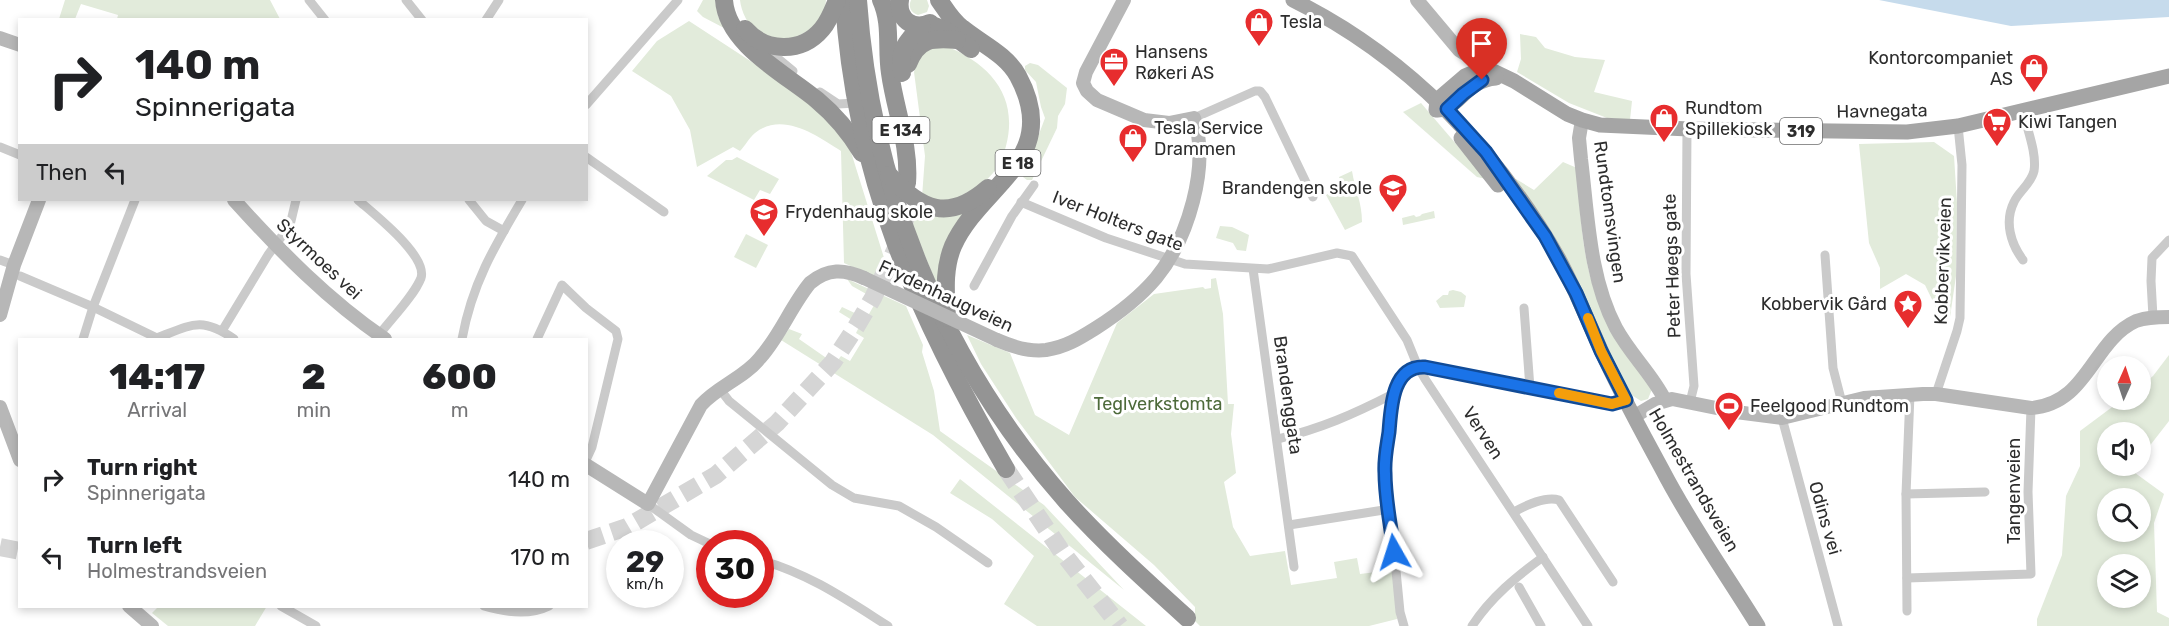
<!DOCTYPE html>
<meta charset="utf-8">
<style>
body{margin:0;font-family:Rubik,sans-serif;background:#f6f6f6;color:#202124;height:100vh;display:flex;flex-direction:column;font-size:22px;white-space:nowrap}
*{box-sizing:border-box;margin:0}
p{font-size:20px;color:#757577}
.icon{flex:none;width:33px;height:33px;fill:none;stroke:currentColor;stroke-width:2;stroke-linecap:round;stroke-linejoin:round}
.map{position:relative;flex:1;overflow:hidden}
.panel{position:absolute;left:18px;top:338px;width:570px;height:270px;display:flex;flex-direction:column;background:#fff;border-radius:0px;box-shadow:0 3px 9px #0003}
.panel>*{flex:none}
.guide{position:absolute;left:18px;top:18px;width:570px;height:183px;border-radius:0px;box-shadow:0 3px 9px #0003;background:#fff;color:#202124;overflow:hidden}
.needle{width:39px;rotate:3deg}
.tools{position:absolute;left:2097px;top:356px;display:grid;gap:12px}
.tools a{display:grid;place-items:center;width:54px;height:54px;border-radius:50%;background:#fff;box-shadow:0 3px 9px #0003;font-size:30px}
.speed{position:absolute;left:606px;top:530px;display:flex;gap:12px;font-size:30px;font-weight:700;text-align:center}
.speed>*{display:grid;place-content:center;width:78px;height:78px;border-radius:50%;background:#fff;box-shadow:0 3px 9px #0003;line-height:1}
.speed small{font-size:15px;font-weight:400}
.speed .limit{border:9px solid #d22;background:#fff;color:#111}
.pin{position:absolute;display:grid;place-items:center;width:51px;height:51px;color:#fff;margin:-62px -26px;border-radius:50% 50% 50% 0;rotate:-45deg;box-shadow:0 0 6px #0007}
.pin .icon{rotate:45deg}
.me{position:absolute;width:66px;margin:-33px;rotate:354deg;stroke-linejoin:round;filter:drop-shadow(0 0 4px #0008)}
.turn{display:flex;align-items:center;gap:21px;height:126px;padding:0 18px;font-size:27px}
.turn .icon{width:78px;height:78px;stroke-width:2.5}
.turn b{display:block;font-size:42px;line-height:51px}
.then{display:flex;align-items:center;height:57px;padding:0 18px;background:#0003;gap:12px;font-size:22px}
.eta{display:flex;justify-content:space-evenly;align-items:center;height:102px;text-align:center}
.eta b{font-size:36px;font-weight:800;line-height:42px}
ul{padding:0;list-style:none}
li{display:flex;align-items:center;gap:18px;height:78px;padding:0 18px}
li div{flex:1}
li b{display:block;font-size:22px}
li em{font-style:normal}
.map>svg:first-child{display:block}
.green{fill:#e2ebdb;fill-rule:evenodd}
.water{fill:#c6dbec}
.lines{fill:none;stroke-linecap:round;stroke-linejoin:round}
.highway-tunnel{stroke:#d5d5d5;stroke-width:18;stroke-dasharray:18 9;stroke-linecap:butt}
.street{stroke:#cacaca;stroke-width:9}
.secondary{stroke:#b7b7b7;stroke-width:14}
.primary{stroke:#a5a5a5;stroke-width:15}
.highway{stroke:#949494;stroke-width:18}
.secondary-bridge{stroke:#b7b7b7;stroke-width:14}
.route-casing{stroke:#114b97;stroke-width:15}
.route{stroke:#1a73e8;stroke-width:10}
.slow{stroke:#f59e0b;stroke-width:10}
.labels{text-anchor:middle;dominant-baseline:central;stroke-width:6;stroke-linejoin:round;paint-order:stroke}
.shield{fill:#fff;stroke:#6c6c6c;stroke-width:1.5}
.shield-label{font-size:16px;font-weight:bold;fill:#2d2d2d}
.poi-label{font-size:18px;fill:#2d2d2d;stroke:#fff;text-anchor:start}
.street-label{font-size:18px;fill:#2d2d2d;stroke:#fff}
.park-label{font-size:18px;fill:#4d6a3a;stroke:#fff}
</style>
<div class="map">
<svg width="2169" height="626" viewBox="0 0 2169 626">
<rect width="100%" height="100%" fill="#fff"/>
<g class="green">
<polygon points="65,0 270,0 280,19 117,19 118,15 81,4 75,19 59,19"/>
<polygon points="703,0 715,0 718,16 724,28 703,17 697,11"/>
<path d="M 740,0 L 826,0 C 824,25 811,29 791,40 C 782,38 766,38 758,33 C 748,26 741,11 740,0 Z"/>
<path d="M 911,0 L 927,0 L 929,6 L 927,12 L 918,15 C 911,13 908,7 911,0 Z"/>
<path d="M 689,21 L 758,66 L 835,124 L 851,152 L 885,261 L 877,278 L 844,263 L 841,151 C 817,136 783,111 755,133 C 749,138 745,146 740,151 L 733,147 L 697,167 L 690,130 L 671,96 L 632,71 L 657,41 Z"/>
<polygon points="1520,34 1536,37 1545,48 1575,57 1605,60 1594,92 1632,101 1630,120 1607,118 1569,103 1517,72 1521,59"/>
<path d="M 946,46 C 990,64 1019,96 1006,146 C 1001,166 989,182 970,191 C 963,194 952,202 945,202 C 938,203 929,198 922,197 L 925,156 L 914,72 L 919,57 L 928,48 Z"/>
<polygon points="1030,63 1038,65 1067,88 1065,104 1058,116 1057,128 1032,180 1027,180 1023,177 1045,118 1041,107 1036,82 1025,70 1025,66"/>
<polygon points="1421,103 1486,179 1477,177 1403,112"/>
<polygon points="1934,142 1954,156 1957,203 1956,276 1950,317 1941,318 1925,285 1906,274 1880,289 1880,268 1869,243 1859,144"/>
<polygon points="737,157 779,179 770,194 760,190 754,200 707,176 726,160 732,160"/>
<path d="M 1563,162 L 1577,168 C 1580,209 1582,269 1601,305 C 1615,334 1635,361 1652,389 L 1648,399 L 1641,401 L 1630,394 L 1514,181 L 1516,179 L 1534,190 Z"/>
<path d="M 1352,171 C 1355,190 1362,202 1362,222 L 1345,230 L 1326,195 L 1341,186 L 1339,177 Z"/>
<polygon points="907,207 932,214 968,208 939,290 911,222"/>
<polygon points="1434,211 1435,218 1403,225 1402,218 1414,215 1416,217 1420,216 1422,214"/>
<polygon points="1220,226 1232,227 1249,235 1246,251 1237,250 1233,243 1216,238"/>
<polygon points="746,234 768,245 756,268 734,257"/>
<polygon points="1216,278 1223,314 1228,404 1234,404 1231,434 1236,473 1224,482 1233,527 1250,556 1285,551 1291,585 1337,578 1334,562 1357,558 1360,574 1393,570 1397,619 1369,626 1200,626 1195,621 1195,607 1154,565 1075,497 1016,418 981,364 967,335 1010,353 1035,415 1069,435 1117,323 1154,294 1203,287 1205,289 1211,288 1211,279"/>
<polygon points="847,279 906,306 923,345 922,352 934,391 940,431 1044,505 1124,590 933,435 781,340 789,329 802,334 799,339 835,364 841,356 850,361 864,338 856,333 860,325 839,312 842,307 859,315 858,317 865,321 877,300 852,286"/>
<polygon points="1453,290 1461,292 1466,296 1464,307 1440,308 1436,301 1443,295 1448,295 1449,291"/>
<path d="M 2169,355 L 2169,421 L 2141,457 L 2140,432 L 2108,432 L 2108,465 L 2135,465 L 2131,470 L 2164,494 L 2154,523 L 2157,612 L 2169,618 L 2169,626 L 2037,626 L 2037,619 L 2062,555 L 2066,496 L 2080,466 L 2080,431 L 2123,399 L 2140,399 L 2141,386 L 2153,376 ZM 2108,498 L 2140,498 L 2140,531 L 2108,531 ZM 2108,564 L 2140,564 L 2140,597 L 2108,597 Z"/>
<polygon points="960,479 1146,626 1037,626 1004,604 1034,556 992,519 950,493"/>
<polygon points="159,606 267,606 255,626 168,626 152,613"/>
</g>
<polygon class="water" points="1879,0 2169,0 2169,17 2011,26"/>
<g class="lines">
<g class="highway-tunnel">
<polyline points="1006,469 1062,552 1120,626"/>
<polyline points="586,541 627,527 716,475 777,423 833,362 856,327 873,298 897,246 914,191"/>
<polyline points="0,547 20,551"/>
</g>
<g class="street">
<polyline points="309,0 325,20"/>
<polyline points="406,0 422,20"/>
<polyline points="486,20 499,0"/>
<polyline points="764,47 793,71"/>
<polyline points="820,92 838,104 856,103"/>
<polyline points="586,105 678,0"/>
<polyline points="1194,118 1255,91 1260,91 1265,97 1313,197"/>
<polyline points="1687,129 1686,274 1694,386 1690,402"/>
<polyline points="0,147 20,155"/>
<polyline points="586,157 664,212"/>
<path d="M 358,200 C 374,214 428,256 421,278 C 414,296 391,319 379,335"/>
<polyline points="469,200 486,221 504,231"/>
<polyline points="1021,202 1106,238 1185,264 1268,269 1337,253 1352,256 1407,340 1418,367 1425,379 1588,626"/>
<polyline points="1825,255 1833,368 1842,403"/>
<polyline points="0,260 14,265"/>
<path d="M 2023,260 C 2011,244 2004,222 2014,202 C 2019,191 2031,184 2034,171 C 2037,153 2027,129 2023,111"/>
<polyline points="1253,269 1294,567"/>
<polyline points="20,276 93,307 157,338"/>
<polyline points="974,286 1012,216 1034,185"/>
<polyline points="1524,308 1530,388"/>
<polyline points="2153,317 2151,281 2152,258 2169,240"/>
<polyline points="222,331 268,255 290,225 296,200"/>
<path d="M 157,338 C 191,325 201,316 234,339"/>
<polyline points="83,339 93,307 135,200"/>
<path d="M 462,339 C 472,284 494,247 522,200"/>
<polyline points="537,339 562,285 586,308 616,331 618,339 592,447 586,460"/>
<polyline points="1418,367 1613,404 1626,400"/>
<polyline points="719,388 729,401 832,485 854,498 899,506 936,527 988,563"/>
<polyline points="1936,394 1957,331 1960,318 1962,165 1958,126"/>
<polyline points="1782,418 1838,626"/>
<path d="M 1278,439 C 1322,428 1352,415 1393,394"/>
<polyline points="1906,494 1985,492"/>
<polyline points="648,504 691,535 710,544"/>
<path d="M 1514,512 C 1526,505 1546,496 1559,500 L 1613,582"/>
<polyline points="1289,525 1390,509"/>
<path d="M 760,560 C 808,573 847,600 888,626"/>
<polyline points="1907,578 2031,574 2028,492 2031,408"/>
<polyline points="1519,587 1541,626"/>
<polyline points="281,606 316,626"/>
<path d="M 484,606 C 504,612 529,616 549,606"/>
<polyline points="1907,611 1906,494 1910,394"/>
<polyline points="1404,626 1400,612 1390,509 1386,490 1385,456 1393,394 1403,377 1418,367"/>
<path d="M 1472,626 C 1491,597 1516,577 1543,557"/>
</g>
<g class="secondary">
<polyline points="1417,0 1459,50 1491,70"/>
<polyline points="0,38 20,45"/>
<path d="M 1582,120 L 1579,138 L 1581,159 C 1588,215 1589,277 1616,328 C 1630,354 1652,374 1665,400"/>
<path d="M 234,200 C 280,251 328,300 385,339"/>
<polyline points="0,315 14,265 39,200"/>
<path d="M 997,340 C 1013,347 1030,352 1046,350 C 1066,347 1080,338 1096,328 C 1118,314 1139,298 1156,278 C 1188,239 1210,166 1194,118 L 1169,123 L 1144,120 L 1097,100 L 1087,91 L 1083,83 L 1086,72 L 1124,0"/>
<polyline points="0,407 20,460"/>
<path d="M 1635,416 L 1655,404 L 1672,399 L 1736,412 L 1782,418 L 1864,398 L 1923,394 L 1936,394 L 2031,408 C 2088,404 2092,341 2136,321 C 2147,317 2158,317 2169,317"/>
<path d="M 586,465 L 648,504 L 701,405 C 718,386 744,378 760,358 C 780,336 791,306 810,283 C 828,268 844,269 864,278"/>
<polyline points="129,606 152,626"/>
</g>
<g class="primary">
<path d="M 1293,0 C 1407,56 1497,150 1559,259 C 1575,289 1587,319 1601,350 C 1619,391 1642,432 1663,471 C 1691,525 1726,574 1758,626"/>
<polyline points="1436,110 1437,100 1465,76 1477,71 1491,70 1514,81 1567,114 1582,120 1600,125 1689,129 1907,132 1958,126 2169,76"/>
<path d="M 1438,110 C 1459,109 1466,80 1496,78"/>
<polyline points="1461,138 1498,185"/>
</g>
<g class="highway">
<path d="M 724,0 C 727,45 786,74 817,100 C 835,115 850,133 862,153"/>
<path d="M 844,0 C 854,177 919,319 1006,469"/>
<path d="M 858,0 C 871,187 942,361 1067,502 C 1104,543 1146,581 1187,618"/>
<path d="M 881,0 C 892,24 886,48 890,73 C 895,110 910,145 907,183"/>
<path d="M 900,0 C 897,19 913,31 930,23"/>
<path d="M 939,0 C 946,10 952,21 962,28 C 980,43 1006,54 1018,76 C 1063,159 981,184 953,246 C 943,270 946,294 947,318"/>
<polyline points="929,24 945,30 971,49"/>
<path d="M 745,29 C 765,52 801,54 822,29 C 829,21 833,10 837,0"/>
<path d="M 908,64 C 918,38 932,38 957,40"/>
<path d="M 902,73 C 898,51 906,41 922,26"/>
<path d="M 889,175 C 921,211 949,222 988,188"/>
</g>
<polyline class="secondary-bridge" points="864,278 997,340"/>
</g>
<g class="lines">
<g class="route-casing">
<path id="route" d="M 1394,552 C 1391,526 1385,499 1385,473 C 1384,459 1387,446 1389,432 C 1391,408 1392,365 1425,367 L 1612,404 L 1626,400 L 1601,351 L 1576,293 L 1545,236 L 1486,152 L 1447,109 L 1463,94 L 1482,80"/>
</g>
<use href="#route" class="route"/>
<polyline class="slow" points="1559,393 1612,404 1626,400 1601,351 1588,318"/>
</g>
<defs>
<g id="shop-pin" transform="scale(1.5)"><path d="M0 17L-7.5 6A9.5 9.5 0 1 1 7.5 6Z" fill="#e72d2e" stroke="#fff"/><path d="M-5-2.5h2.3a2.7 3.5 0 0 1 5.4 0H5L5.5 6h-11ZM-1.5-2.5h3a1.5 2.3 0 0 0-3 0Z" fill="#fff"/></g>
<g id="office-pin" transform="scale(1.5)"><path d="M0 17L-7.5 6A9.5 9.5 0 1 1 7.5 6Z" fill="#e72d2e" stroke="#fff"/><path d="M-6-3h4V-5.5h4V-3h4V5H-6ZM-1-4.5V-3h2v-1.5ZM-6 0V1H6V0Z" fill="#fff"/></g>
<g id="supermarket-pin" transform="scale(1.5)"><path d="M0 17L-7.5 6A9.5 9.5 0 1 1 7.5 6Z" fill="#e72d2e" stroke="#fff"/><path d="M-6-5.5h2.5l.6 2H6L4.5 2H-2.5L-4.4-4H-6ZM-1.5 3.2a1.3 1.3 0 1 0 .1 0ZM3 3.2a1.3 1.3 0 1 0 .1 0Z" fill="#fff"/></g>
<g id="school-pin" transform="scale(1.5)"><path d="M0 17L-7.5 6A9.5 9.5 0 1 1 7.5 6Z" fill="#e72d2e" stroke="#fff"/><path d="M0-5L7-2L0 1L-7-2ZM-4 1L0 2.5L4 1V4Q0 6-4 4Z" fill="#fff"/></g>
<g id="sight-pin" transform="scale(1.5)"><path d="M0 17L-7.5 6A9.5 9.5 0 1 1 7.5 6Z" fill="#e72d2e" stroke="#fff"/><path d="M0-6L1.8-2.2L6-1.7L2.9 1.2L3.7 5.4L0 3.3L-3.7 5.4L-2.9 1.2L-6-1.7L-1.8-2.2Z" fill="#fff"/></g>
<g id="stadium-pin" transform="scale(1.5)"><path d="M0 17L-7.5 6A9.5 9.5 0 1 1 7.5 6Z" fill="#e72d2e" stroke="#fff"/><path d="M0-5a6.5 5 0 1 0 0 10a6.5 5 0 1 0 0-10ZM-3.5-1.8h7v3.6h-7Z" fill="#fff"/></g>
</defs>
<g fill-rule="evenodd">
<use href="#shop-pin" x="1259" y="22"/>
<use href="#office-pin" x="1114" y="62"/>
<use href="#shop-pin" x="2034" y="68"/>
<use href="#shop-pin" x="1664" y="118"/>
<use href="#supermarket-pin" x="1997" y="122"/>
<use href="#shop-pin" x="1133" y="138"/>
<use href="#school-pin" x="1393" y="188"/>
<use href="#school-pin" x="764" y="212"/>
<use href="#sight-pin" x="1908" y="304"/>
<use href="#stadium-pin" x="1729" y="406"/>
</g>
<g class="labels">
<g class="shield">
<rect x="872.5" y="117" width="57" height="26" rx="4.5"/>
<rect x="1780" y="118" width="42" height="26" rx="4.5"/>
<rect x="995.5" y="150" width="45" height="26" rx="4.5"/>
</g>
<g class="shield-label">
<text x="901" y="130">E 134</text>
<text x="1801" y="131">319</text>
<text x="1018" y="163">E 18</text>
</g>
<g class="poi-label">
<text x="1280" y="22">Tesla</text>
<text x="1135" y="52">Hansens<tspan x="1135" dy="21">Røkeri AS</tspan></text>
<text x="2013" y="58" text-anchor="end">Kontorcompaniet<tspan x="2013" dy="21">AS</tspan></text>
<text x="1685" y="108">Rundtom<tspan x="1685" dy="21">Spillekiosk</tspan></text>
<text x="2018" y="122">Kiwi Tangen</text>
<text x="1154" y="128">Tesla Service<tspan x="1154" dy="21">Drammen</tspan></text>
<text x="1372" y="188" text-anchor="end">Brandengen skole</text>
<text x="785" y="212">Frydenhaug skole</text>
<text x="1887" y="304" text-anchor="end">Kobbervik Gård</text>
<text x="1750" y="406">Feelgood Rundtom</text>
</g>
<g class="street-label">
<text transform="translate(1882 111) rotate(-1)">Havnegata</text>
<text transform="translate(1610 212) rotate(82)">Rundtomsvingen</text>
<text transform="translate(1118 221) rotate(21)">Iver Holters gate</text>
<text transform="translate(319 259) rotate(43)">Styrmoes vei</text>
<text transform="translate(1943 261) rotate(-88)">Kobbervikveien</text>
<text transform="translate(1672 266) rotate(-92)">Peter Høegs gate</text>
<text transform="translate(946 296) rotate(25)">Frydenhaugveien</text>
<text transform="translate(1288 395) rotate(82)">Brandenggata</text>
<text transform="translate(1483 433) rotate(57)">Verven</text>
<text transform="translate(1694 480) rotate(60)">Holmestrandsveien</text>
<text transform="translate(2014 491) rotate(-90)">Tangenveien</text>
<text transform="translate(1825 518) rotate(74)">Odins vei</text>
</g>
<g class="park-label">
<text x="1158" y="404">Teglverkstomta</text>
</g>
</g>
</svg>
<div class="tools">
<a><svg class="needle" viewBox="-14 -14 28 28"><path d="M0-13l5 13h-10z" fill="#e53935"/><path d="M0 13l5-13h-10z" fill="#757577"/></svg></a>
<a><svg class="icon" aria-label="sound" viewBox="0 0 24 24"><path d="M4 9h4l5-4v14l-5-4H4zM17 9q2 3 0 6"/></svg></a>
<a><svg class="icon" aria-label="search" viewBox="0 0 24 24"><circle cx="10" cy="10" r="6"/><path d="M15 15l6 6"/></svg></a>
<a><svg class="icon" aria-label="layers" viewBox="0 0 24 24"><path d="M12 4l9 5-9 5-9-5zM3 14l9 5 9-5"/></svg></a>
</div>
<div class="speed"><div>29<small>km/h</small></div><div class="limit">30</div></div>
<div class="pin" style="left:1482px;top:80px;background:#d93025"><svg class="icon" aria-label="arrive" viewBox="0 0 24 24"><path d="M6 21V4h12l-3 4 3 4H6"/></svg></div>
<svg class="me" style="left:1394px;top:552px" viewBox="-20 -20 40 40"><path d="M0-17L14 15 0 8-14 15z" fill="#1a73e8" stroke="#fff" stroke-width="4"/></svg>
<div class="guide">
<div class="turn"><svg class="icon" aria-label="right" viewBox="0 0 24 24"><path d="M7 20v-9h11M14 6l5 5-5 5"/></svg><div><b>140 m</b>Spinnerigata</div></div>
<div class="then">Then<svg class="icon" aria-label="left" viewBox="0 0 24 24"><path d="M17 20v-9H6M10 6l-5 5 5 5"/></svg></div>
</div>
<section class="panel">
<div class="eta">
<div><b>14:17</b><p>Arrival</p></div>
<div><b>2</b><p>min</p></div>
<div><b>600</b><p>m</p></div>
</div>
<ul>
<li><svg class="icon" aria-label="right" viewBox="0 0 24 24"><path d="M7 20v-9h11M14 6l5 5-5 5"/></svg><div><b>Turn right</b><p>Spinnerigata</p></div><em>140 m</em></li>
<li><svg class="icon" aria-label="left" viewBox="0 0 24 24"><path d="M17 20v-9H6M10 6l-5 5 5 5"/></svg><div><b>Turn left</b><p>Holmestrandsveien</p></div><em>170 m</em></li>
</ul>
</section>
</div>
